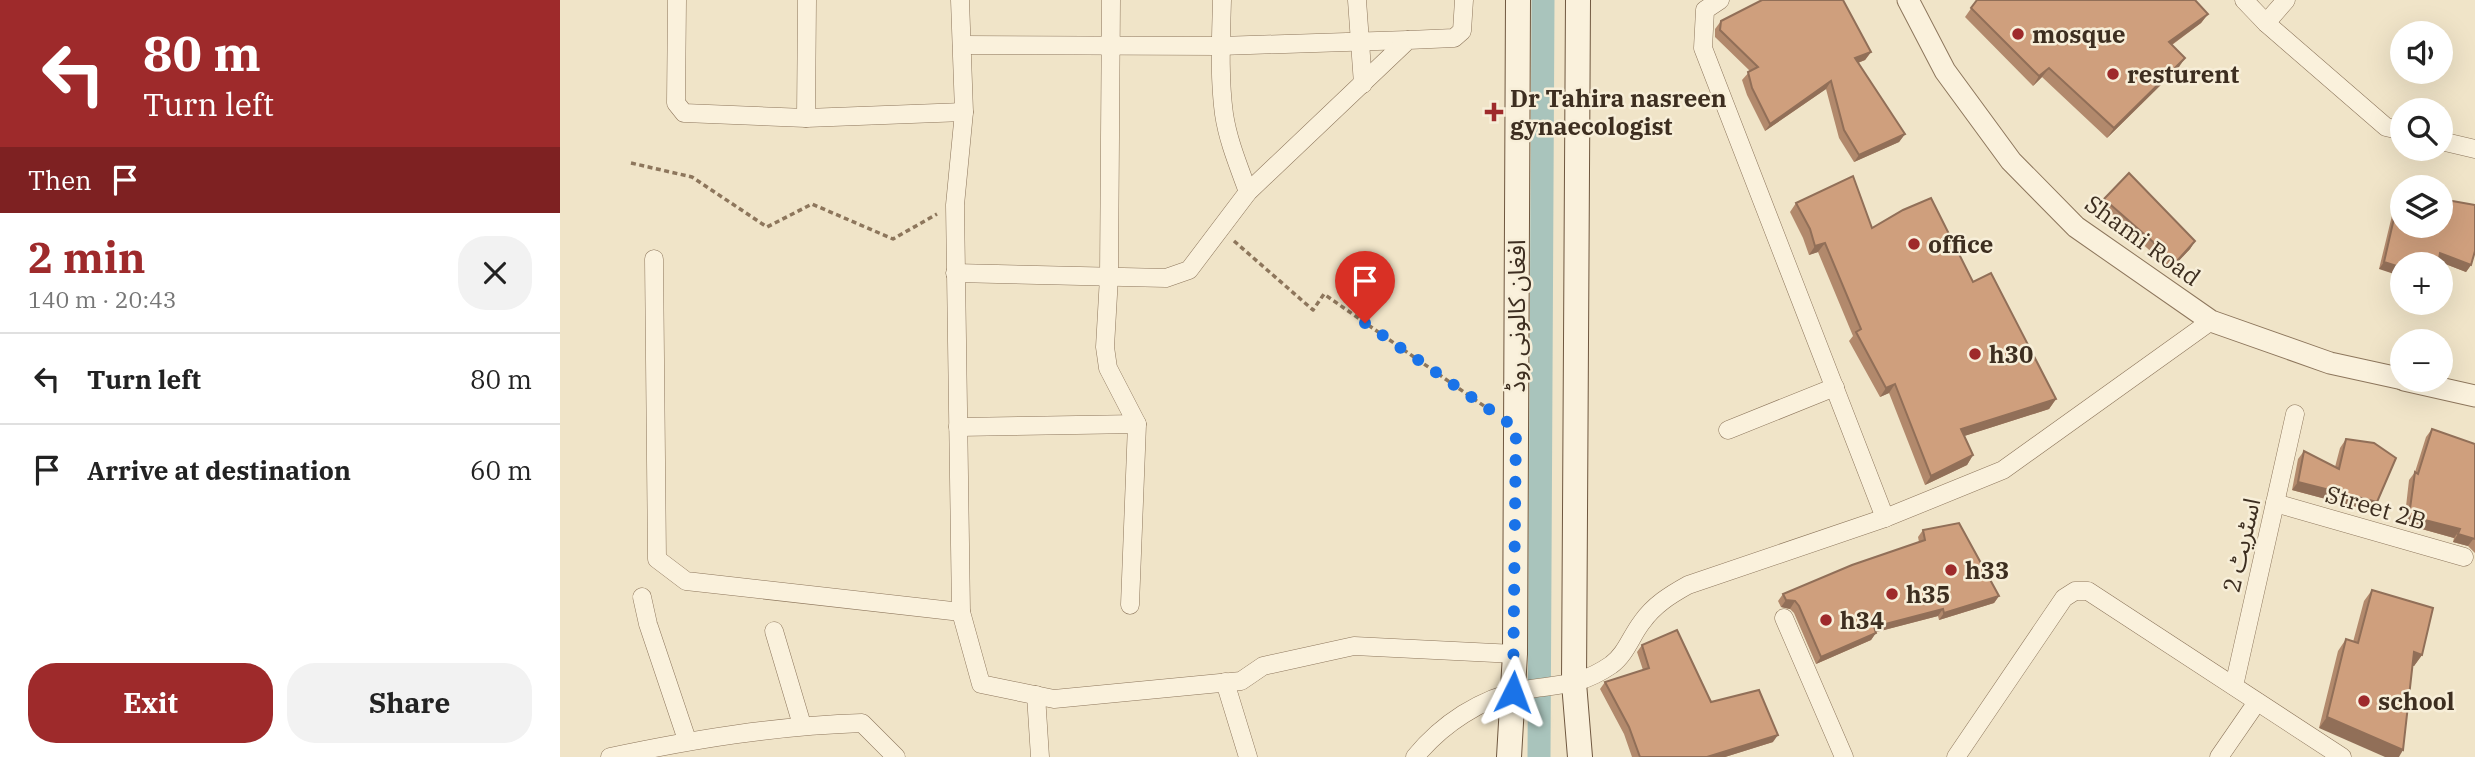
<!DOCTYPE html>
<meta charset="utf-8">
<style>
body{margin:0;font-family:"IBM Plex Serif","Noto Sans Arabic",serif;background:#f2f2f2;color:#222;height:100vh;display:flex;flex-direction:column;font-size:26px;white-space:nowrap}
*{box-sizing:border-box;margin:0}
p{font-size:23px;color:#767676}
.icon{flex:none;width:38px;height:38px;fill:none;stroke:currentColor;stroke-width:2;stroke-linecap:round;stroke-linejoin:round}
.map{position:relative;flex:1;overflow:hidden}
.sheet{display:flex;flex-direction:column;background:#fff;width:560px}
.sheet>*{flex:none}
.banner{background:#9e2a2b;color:#fff;overflow:hidden}
.tools{position:absolute;left:1830px;top:21px;display:grid;gap:14px}
.tools a{display:grid;place-items:center;width:63px;height:63px;border-radius:50%;background:#fff;box-shadow:0 7px 28px #0002;font-size:35px}
.pin{position:absolute;display:grid;place-items:center;width:60px;height:60px;color:#fff;margin:-72px -30px;border-radius:50% 50% 50% 0;rotate:-45deg;box-shadow:0 0 7px #0007}
.pin .icon{rotate:45deg}
.me{position:absolute;width:77px;margin:-38px;rotate:3deg;stroke-linejoin:round;filter:drop-shadow(0 0 5px #0008)}
.turn{display:flex;align-items:center;gap:24px;height:147px;padding:0 28px;font-size:32px}
.turn .icon{width:91px;height:91px;stroke-width:2.5}
.turn b{display:block;font-size:49px;line-height:60px}
.then{display:flex;align-items:center;height:66px;padding:0 28px;background:#0003;gap:14px;font-size:26px}
.round{display:grid;place-items:center;flex:none;width:74px;height:74px;border-radius:28px;background:#f2f2f2}
.headline{display:flex;align-items:center;justify-content:space-between;height:119px;padding:0 28px}
h1{font-size:42px;font-weight:700;line-height:52px;color:#9e2a2b}
.cta{display:flex;gap:14px;margin-top:auto;padding:14px 28px}
.cta a{flex:1;height:80px;border-radius:28px;background:#9e2a2b;color:#fff;font-size:28px;font-weight:700;line-height:80px;text-align:center}
.cta a+a{background:#f2f2f2;color:#222}
ul{padding:0;list-style:none}
li{display:flex;align-items:center;gap:21px;height:91px;padding:0 28px;border-top:2px solid #e0e0e0}
li div{flex:1}
li b{display:block;font-size:26px}
li em{font-style:normal}
main{display:flex;flex:1;min-height:0}
.map>svg:first-child{display:block}
.lines{fill:none;stroke-linecap:round;stroke-linejoin:round}
.canal{stroke:#a9c4bc;stroke-width:23}
.minor-casing{stroke:#8d765c;stroke-width:19}
.tertiary-casing{stroke:#8d765c;stroke-width:23}
.secondary-casing{stroke:#6f573f;stroke-width:26}
.path{stroke:#8d765c;stroke-width:3.5;stroke-dasharray:5 3.5;stroke-linecap:butt}
.minor{stroke:#faf1dc;stroke-width:18}
.tertiary{stroke:#faf1dc;stroke-width:21}
.secondary{stroke:#faf1dc;stroke-width:24}
.wall{fill:#b2896c}
.shaded-wall{fill:#916f58}
.building{fill:#cf9f7d;stroke:#916f58;stroke-width:2}
.route{stroke:#1a73e8;stroke-width:12;stroke-dasharray:0 21.6}
.poi-dot{fill:#9e2a2b;stroke:#f7eed8;stroke-width:2.5}
.labels{text-anchor:middle;dominant-baseline:central;stroke-width:5;stroke-linejoin:round;paint-order:stroke}
.poi-label{font-size:24px;font-weight:bold;fill:#3d2e20;stroke:#f7eed8;text-anchor:start}
.street-label{font-size:24px;fill:#3d2e20;stroke:#f7eed8}
</style>
<main>
<section class="sheet">
<div class="banner">
<div class="turn"><svg class="icon" aria-label="left" viewBox="0 0 24 24"><path d="M17 20v-9H6M10 6l-5 5 5 5"/></svg><div><b>80 m</b>Turn left</div></div>
<div class="then">Then<svg class="icon" aria-label="arrive" viewBox="0 0 24 24"><path d="M6 21V4h12l-3 4 3 4H6"/></svg></div>
</div>
<div class="headline"><div><h1>2 min</h1><p>140 m · 20:43</p></div><a class="round"><svg class="icon" aria-label="close" viewBox="0 0 24 24"><path d="M6 6l12 12M18 6L6 18"/></svg></a></div>
<ul>
<li><svg class="icon" aria-label="left" viewBox="0 0 24 24"><path d="M17 20v-9H6M10 6l-5 5 5 5"/></svg><div><b>Turn left</b></div><em>80 m</em></li>
<li><svg class="icon" aria-label="arrive" viewBox="0 0 24 24"><path d="M6 21V4h12l-3 4 3 4H6"/></svg><div><b>Arrive at destination</b></div><em>60 m</em></li>
</ul>
<div class="cta"><a>Exit</a><a>Share</a></div>
</section>
<div class="map">
<svg width="1915" height="757" viewBox="0 0 1915 757">
<rect width="100%" height="100%" fill="#f0e4c8"/>
<g class="lines">
<polyline class="canal" points="979,757 983,0"/>
<g class="minor-casing">
<g id="minor">
<polyline points="117,0 116,103 124,113 246,118 404,112"/>
<polyline points="400,0 404,112 395,205 401,612 421,684 494,699 681,681 703,666 794,646 955,654"/>
<polyline points="551,0 549,277 545,347 548,368 577,424 570,605"/>
<path d="M 662,0 C 661,38 659,77 664,114 C 668,141 679,167 688,192"/>
<polyline points="797,0 803,84"/>
<polyline points="1160,0 1145,10 1143,48 1325,518"/>
<polyline points="1684,0 1706,23 1826,127 1843,131"/>
<polyline points="1706,23 1726,0"/>
<polyline points="402,45 660,46 848,40"/>
<polyline points="246,118 247,0"/>
<polyline points="1881,141 1915,149"/>
<polyline points="94,259 97,559 126,581 401,612"/>
<polyline points="395,273 606,278 629,270 688,192 848,40 894,38 902,31 904,0"/>
<polyline points="398,427 577,424"/>
<polyline points="1168,430 1275,387"/>
<polyline points="1715,503 1904,557"/>
<polyline points="82,597 88,624 127,740"/>
<polyline points="1224,618 1284,757"/>
<polyline points="214,631 242,725"/>
<polyline points="665,682 688,757"/>
<polyline points="1674,686 1735,414"/>
<polyline points="476,695 480,757"/>
<path d="M 50,757 C 135,739 215,726 302,723 L 336,757"/>
<path d="M 855,757 C 882,724 921,698 963,690 C 998,684 1019,687 1051,665 C 1066,654 1071,636 1082,622 C 1094,605 1110,595 1128,585 L 1325,518 L 1443,470 L 1651,321"/>
<polyline points="1396,757 1504,598 1515,591 1528,591 1782,757"/>
<polyline points="1659,757 1697,702"/>
</g>
</g>
<g class="tertiary-casing">
<g id="tertiary">
<polyline points="1348,0 1385,71 1451,161 1516,227 1651,321 1770,363 1843,379"/>
<polyline points="1844,380 1915,396"/>
</g>
</g>
<g class="secondary-casing">
<g id="secondary">
<polyline points="1018,0 1014,683 1020,757"/>
<polyline points="949,757 955,654 958,0"/>
</g>
</g>
<g class="path">
<polyline points="71,163 132,177 207,227 252,204 333,239 377,214"/>
<polyline points="674,241 753,310 764,294 934,413"/>
</g>
<use href="#minor" class="minor"/>
<use href="#tertiary" class="tertiary"/>
<use href="#secondary" class="secondary"/>
</g>
<g class="wall">
<polygon points="1417,0 1648,14 1641,23 1612,45 1619,67 1547,138 1482,77 1473,86 1405,17"/>
<polygon points="1161,21 1311,52 1305,60 1298,63 1345,134 1339,142 1294,162 1279,138 1266,89 1205,131 1187,95 1182,80 1190,71 1155,37 1155,29"/>
<polygon points="1840,192 1911,265 1906,272 1878,261 1819,269 1836,199"/>
<polygon points="1544,199 1635,241 1630,249 1611,269 1539,206"/>
<polygon points="1236,203 1312,228 1413,282 1496,399 1489,409 1404,436 1413,455 1407,465 1365,485 1329,393 1320,397 1289,341 1293,336 1258,252 1249,255 1243,238 1230,212"/>
<polygon points="1872,429 1915,444 1915,553 1908,546 1893,542 1894,538 1844,524 1849,480 1855,472 1866,437"/>
<polygon points="1786,439 1811,511 1732,490 1738,459 1744,451 1775,467 1780,448"/>
<polygon points="1363,530 1439,596 1434,603 1379,620 1378,616 1316,632 1311,640 1256,664 1234,613 1230,609 1221,607 1218,601 1223,594 1359,542 1358,537"/>
<polygon points="1812,590 1862,655 1854,666 1853,666 1759,728 1778,651 1786,639 1793,642 1804,601"/>
<polygon points="1082,645 1151,702 1213,742 1165,757 1072,757 1064,734 1040,689 1045,682 1083,670 1077,652"/>
</g>
<g class="shaded-wall">
<polygon points="1648,14 1641,23 1603,51 1609,42"/>
<polygon points="1311,52 1305,60 1289,66 1295,58"/>
<polygon points="1625,58 1619,67 1547,138 1554,128"/>
<polygon points="1489,68 1482,77 1473,86 1479,76"/>
<polygon points="1271,81 1266,89 1205,131 1210,124"/>
<polygon points="1345,134 1339,142 1294,162 1299,155"/>
<polygon points="1635,241 1630,249 1611,269 1616,262"/>
<polygon points="1265,243 1258,252 1249,255 1255,246"/>
<polygon points="1880,253 1911,265 1906,272 1875,260"/>
<polygon points="1824,262 1843,268 1843,277 1819,269"/>
<polygon points="1335,384 1329,393 1320,397 1326,388"/>
<polygon points="1496,399 1489,409 1395,439 1401,429"/>
<polygon points="1413,455 1407,465 1365,485 1371,476"/>
<polygon points="1738,482 1817,502 1811,511 1732,490"/>
<polygon points="1849,516 1900,529 1894,538 1844,524"/>
<polygon points="1898,534 1914,538 1908,546 1893,542"/>
<polygon points="1439,596 1434,603 1379,620 1384,613"/>
<polygon points="1226,600 1235,601 1230,609 1221,607"/>
<polygon points="1383,609 1378,616 1309,634 1314,627"/>
<polygon points="1316,633 1311,640 1256,664 1261,657"/>
<polygon points="1854,652 1862,655 1854,666 1846,663"/>
<polygon points="1767,717 1843,750 1839,757 1825,757 1759,728"/>
<polygon points="1218,735 1213,742 1165,757 1147,757"/>
</g>
<g class="building">
<polygon points="1202,0 1283,0 1311,52 1295,58 1345,134 1299,155 1284,130 1271,81 1210,124 1192,88 1188,72 1198,67 1160,30 1161,21"/>
<polygon points="1417,0 1635,0 1648,14 1609,42 1625,58 1554,128 1489,68 1479,76 1411,8"/>
<polygon points="1569,173 1635,241 1616,262 1544,199"/>
<polygon points="1293,176 1312,228 1343,210 1371,198 1413,282 1431,273 1496,399 1401,429 1413,455 1371,476 1335,384 1326,388 1296,332 1301,329 1265,243 1255,246 1250,229 1236,203"/>
<polygon points="1840,192 1843,192 1843,226 1881,226 1881,199 1915,205 1915,251 1911,265 1880,253 1878,264 1843,264 1843,268 1824,262"/>
<polygon points="1872,429 1915,444 1915,539 1898,534 1900,529 1849,516 1855,472 1858,474"/>
<polygon points="1786,439 1814,443 1836,458 1817,502 1738,482 1744,451 1779,469"/>
<polygon points="1399,523 1439,596 1384,613 1383,609 1314,627 1316,633 1261,657 1239,606 1235,601 1226,600 1223,594 1292,565 1365,540 1363,530"/>
<polygon points="1812,590 1873,608 1862,655 1854,652 1843,750 1767,717 1786,639 1798,643"/>
<polygon points="1117,630 1151,702 1199,690 1218,735 1147,757 1080,757 1069,727 1045,682 1089,668 1082,645"/>
</g>
<g class="lines">
<polyline class="route" points="805,323 956,428 953,692"/>
</g>
<g class="poi-dot">
<circle cx="1458" cy="34" r="7"/>
<circle cx="1553" cy="74" r="7"/>
<path d="M930.5 101.5h7v7h7v7h-7v7h-7v-7h-7v-7h7z"/>
<circle cx="1354" cy="244" r="7"/>
<circle cx="1415" cy="354" r="7"/>
<circle cx="1391" cy="570" r="7"/>
<circle cx="1332" cy="594" r="7"/>
<circle cx="1266" cy="620" r="7"/>
<circle cx="1804" cy="701" r="7"/>
</g>
<g class="labels">
<g class="poi-label">
<text x="1472" y="34">mosque</text>
<text x="1567" y="74">resturent</text>
<text x="950" y="98">Dr Tahira nasreen<tspan x="950" dy="28">gynaecologist</tspan></text>
<text x="1368" y="244">office</text>
<text x="1429" y="354">h30</text>
<text x="1405" y="570">h33</text>
<text x="1346" y="594">h35</text>
<text x="1280" y="620">h34</text>
<text x="1818" y="701">school</text>
</g>
<g class="street-label">
<text transform="translate(1583 240) rotate(36)">Shami Road</text>
<text transform="translate(956 316) rotate(-90)">افغان کالونی روڈ</text>
<text transform="translate(1816 507) rotate(16)">Street 2B</text>
<text transform="translate(1681 545) rotate(-77)">اسٹریٹ 2</text>
</g>
</g>
</svg>
<div class="tools">
<a><svg class="icon" aria-label="sound" viewBox="0 0 24 24"><path d="M4 9h4l5-4v14l-5-4H4zM17 9q2 3 0 6"/></svg></a>
<a><svg class="icon" aria-label="search" viewBox="0 0 24 24"><circle cx="10" cy="10" r="6"/><path d="M15 15l6 6"/></svg></a>
<a><svg class="icon" aria-label="layers" viewBox="0 0 24 24"><path d="M12 4l9 5-9 5-9-5zM3 14l9 5 9-5"/></svg></a>
<a>+</a>
<a>−</a>
</div>
<div class="pin" style="left:805px;top:323px;background:#d93025"><svg class="icon" aria-label="arrive" viewBox="0 0 24 24"><path d="M6 21V4h12l-3 4 3 4H6"/></svg></div>
<svg class="me" style="left:953px;top:692px" viewBox="-20 -20 40 40"><path d="M0-17L14 15 0 8-14 15z" fill="#1a73e8" stroke="#fff" stroke-width="4"/></svg>
</div>
</main>
